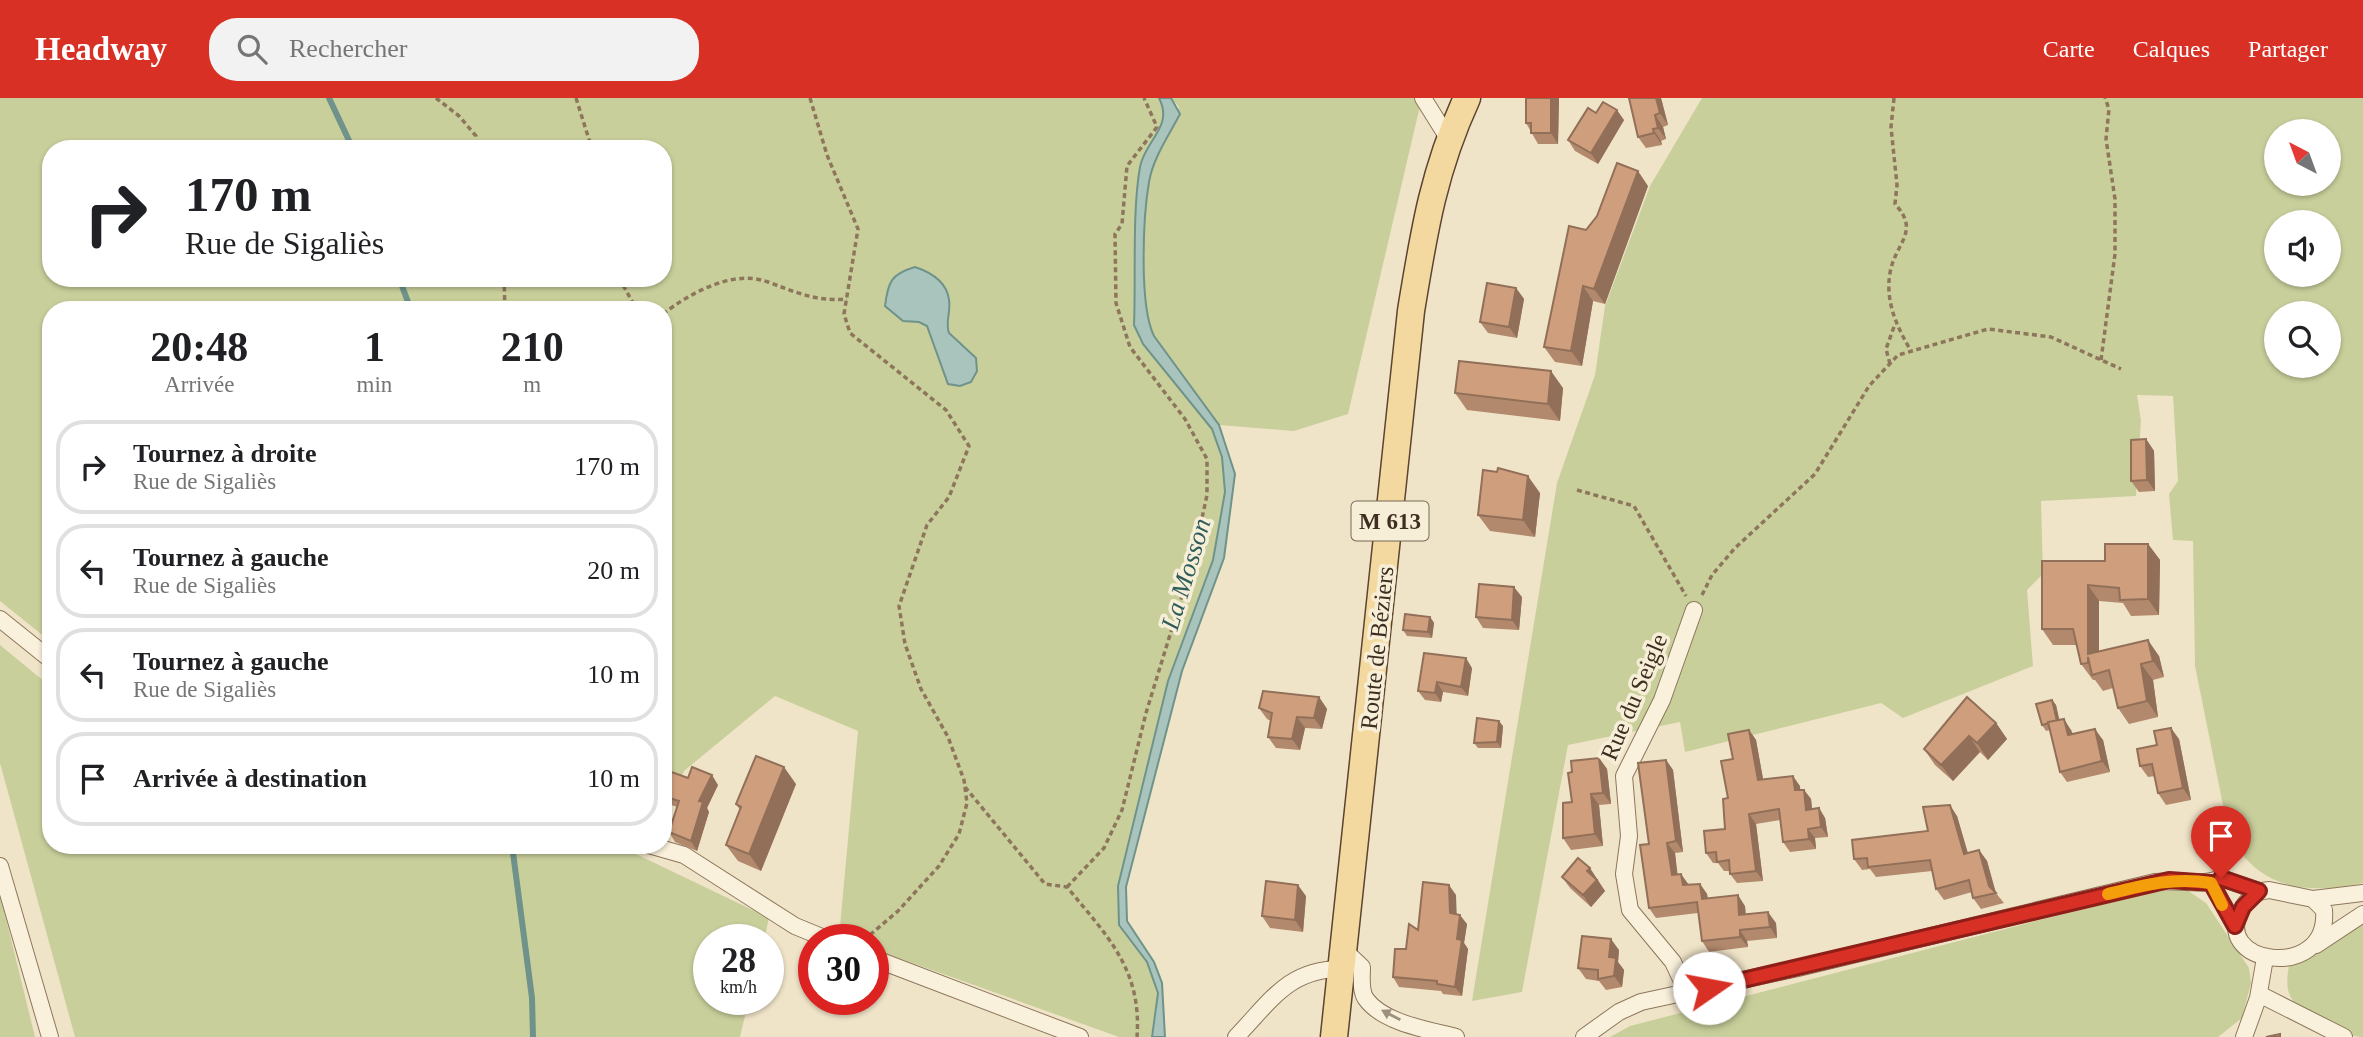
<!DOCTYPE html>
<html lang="fr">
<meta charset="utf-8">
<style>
body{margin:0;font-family:Georgia,serif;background:#f2f2f2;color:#202124;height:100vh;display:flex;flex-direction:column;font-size:26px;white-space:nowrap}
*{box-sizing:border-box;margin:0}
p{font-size:23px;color:#757577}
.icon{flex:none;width:38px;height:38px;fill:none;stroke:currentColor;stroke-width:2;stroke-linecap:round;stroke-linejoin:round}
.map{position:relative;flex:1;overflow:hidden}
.details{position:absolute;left:42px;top:203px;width:630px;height:553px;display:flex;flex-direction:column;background:#fff;border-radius:28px;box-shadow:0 2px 5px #0004}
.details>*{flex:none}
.banner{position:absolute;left:42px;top:42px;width:630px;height:147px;border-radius:28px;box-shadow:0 2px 5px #0004;background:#fff;color:#202124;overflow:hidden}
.needle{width:46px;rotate:319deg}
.tools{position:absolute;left:2264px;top:21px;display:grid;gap:14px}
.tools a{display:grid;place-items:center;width:77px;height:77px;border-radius:50%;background:#fff;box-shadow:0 2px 5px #0004;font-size:35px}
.speed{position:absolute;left:693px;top:826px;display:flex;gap:14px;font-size:35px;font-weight:700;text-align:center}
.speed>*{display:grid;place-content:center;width:91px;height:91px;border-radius:50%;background:#fff;box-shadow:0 2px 5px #0004;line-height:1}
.speed small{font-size:18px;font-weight:400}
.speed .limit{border:10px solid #d22;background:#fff;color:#111}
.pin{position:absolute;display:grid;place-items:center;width:60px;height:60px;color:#fff;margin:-72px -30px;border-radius:50% 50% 50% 0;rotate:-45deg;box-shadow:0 0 7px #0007}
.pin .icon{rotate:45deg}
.me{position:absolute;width:77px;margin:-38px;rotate:78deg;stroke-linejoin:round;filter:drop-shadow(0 0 5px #0008)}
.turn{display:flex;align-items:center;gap:24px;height:147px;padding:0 28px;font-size:32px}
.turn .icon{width:91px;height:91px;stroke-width:2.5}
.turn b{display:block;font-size:49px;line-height:60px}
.eta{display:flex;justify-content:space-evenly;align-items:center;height:119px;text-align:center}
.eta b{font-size:42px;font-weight:700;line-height:49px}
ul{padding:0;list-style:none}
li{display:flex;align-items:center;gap:21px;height:94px;margin:0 14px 10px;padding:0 14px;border:4px solid #e0e0e0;border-radius:28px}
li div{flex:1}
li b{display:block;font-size:26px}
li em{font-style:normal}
header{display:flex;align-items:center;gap:42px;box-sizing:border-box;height:98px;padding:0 35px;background:#d93025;color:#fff}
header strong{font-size:33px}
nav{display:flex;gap:38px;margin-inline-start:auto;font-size:24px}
.search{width:490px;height:63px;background:#f2f2f2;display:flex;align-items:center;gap:18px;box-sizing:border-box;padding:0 24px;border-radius:28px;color:#757577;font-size:26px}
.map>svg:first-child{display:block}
.green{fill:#c9cf9b;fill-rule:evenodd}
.water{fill:#a9c4bc;stroke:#6f938a;stroke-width:2}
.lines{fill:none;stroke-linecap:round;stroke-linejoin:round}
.stream{stroke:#6f938a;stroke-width:6}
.street-casing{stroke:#8d765c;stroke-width:18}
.primary-casing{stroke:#5b4430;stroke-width:29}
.path{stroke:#8d765c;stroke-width:3.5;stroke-dasharray:5 3.5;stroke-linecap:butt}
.street{stroke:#faf1dc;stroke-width:16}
.primary{stroke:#f3d9a0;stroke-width:26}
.wall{fill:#b2896c}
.shaded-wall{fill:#916f58}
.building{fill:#cf9f7d;stroke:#916f58;stroke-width:2}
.oneway{fill:#9c907e}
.route-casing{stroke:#8d1f18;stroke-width:18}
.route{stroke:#d93025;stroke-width:12}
.slow{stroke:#f59e0b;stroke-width:12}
.labels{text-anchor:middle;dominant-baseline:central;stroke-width:7;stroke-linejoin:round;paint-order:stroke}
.shield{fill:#f7eed8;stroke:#756857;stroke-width:2}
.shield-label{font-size:23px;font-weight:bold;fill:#3d2e20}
.street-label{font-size:24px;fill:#3d2e20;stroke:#f7eed8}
.water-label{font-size:26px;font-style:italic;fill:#2f5d5a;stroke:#f7eed8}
</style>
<header>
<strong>Headway</strong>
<div class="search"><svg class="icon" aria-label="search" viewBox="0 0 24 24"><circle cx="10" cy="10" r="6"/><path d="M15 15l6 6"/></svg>Rechercher</div>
<nav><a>Carte</a><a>Calques</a><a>Partager</a></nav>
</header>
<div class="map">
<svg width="2363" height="939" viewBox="0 0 2363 939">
<rect width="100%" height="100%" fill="#f0e4c8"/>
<g class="green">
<path d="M 0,0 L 1159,0 C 1168,19 1161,30 1150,47 L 1139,241 L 1212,331 L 1222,359 L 1225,394 L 1213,462 L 1168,583 L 1118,788 L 1119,827 L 1147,864 L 1158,895 L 1151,939 L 1119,939 L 873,851 L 873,842 L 839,839 L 858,633 L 775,598 L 684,673 L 663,723 L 663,212 L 51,212 L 51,544 L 0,503 ZM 51,51 L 663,51 L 663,180 L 51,180 Z"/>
<path d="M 1171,0 L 1415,0 L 1420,8 L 1348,316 L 1294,333 L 1219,327 L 1154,238 C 1140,208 1143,118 1149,84 C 1153,58 1169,32 1179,9 Z"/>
<path d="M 1702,0 L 2363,0 L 2363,785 C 2306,797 2260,792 2229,737 L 2195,568 L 2193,443 L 2173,442 L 2169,396 L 2178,383 L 2173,298 L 2137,297 L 2141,323 L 2136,398 L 2041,403 L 2043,476 L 2027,492 L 2033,568 L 1903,620 L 1881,605 L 1685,654 L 1680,624 L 1568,647 L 1522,894 L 1472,903 L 1557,385 L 1595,277 L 1605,208 L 1650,88 ZM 2277,33 L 2329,33 L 2329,86 L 2277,86 ZM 2277,124 L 2329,124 L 2329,177 L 2277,177 ZM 2277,215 L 2329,215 L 2329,268 L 2277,268 Z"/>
<polygon points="0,547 51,589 51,747 383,747 636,756 769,820 764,842 709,842 709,901 749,901 740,939 75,939 0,665"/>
<polygon points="2184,790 2206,805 2249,870 2251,885 2242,920 2218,939 1610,939 1630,928 2044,821 2155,794"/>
<polygon points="0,796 35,939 0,939"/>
<path d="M 2363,807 L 2363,939 C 2341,939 2293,916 2288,892 C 2286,882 2289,868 2290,859 L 2308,852 Z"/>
</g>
<g class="water">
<path d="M 1159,0 L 1171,0 L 1180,16 C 1169,37 1153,60 1149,84 C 1143,119 1139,208 1154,238 L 1219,327 L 1235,376 L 1224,460 L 1182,573 L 1126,789 L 1127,823 L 1154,864 L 1162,885 L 1165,939 L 1152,939 L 1158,895 L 1147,864 L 1119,827 L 1118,788 L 1168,583 L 1213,462 L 1225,394 L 1222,359 L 1212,331 L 1143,246 L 1134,227 C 1136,179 1132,114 1140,69 C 1145,42 1174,29 1159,0 Z"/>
<path d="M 915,169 C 930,174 947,184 949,202 C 951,214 945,224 949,235 L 976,260 L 977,273 L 971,284 L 960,288 L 948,286 L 927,228 L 919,224 L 903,223 L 885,208 C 888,184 891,176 915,169 Z"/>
</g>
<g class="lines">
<g class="stream">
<polyline points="329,0 353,51"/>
<polyline points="399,180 411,212"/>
<polyline points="512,747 532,900 533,939"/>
</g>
<g class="street-casing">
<g id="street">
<polyline points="1423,0 1448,40"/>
<polyline points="0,521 51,562"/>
<polyline points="649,747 684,757 795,828 829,842"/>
<polyline points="0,768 50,939"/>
<polyline points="2211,784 2235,828"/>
<path d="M 2269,792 L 2313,801 L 2324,812 C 2330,886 2206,866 2243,809 C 2250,798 2257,793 2269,792 Z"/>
<polyline points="2313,801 2363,795"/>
<polyline points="2316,847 2363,816"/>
<path d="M 1344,852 L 1362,869 C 1362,878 1360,893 1366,901 C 1383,925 1429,932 1456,939"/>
<polyline points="873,860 1080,939"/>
<polyline points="1687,894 1673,864 1630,812 1624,776 1629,738 1624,678 1662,602 1694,512"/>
<polyline points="2259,896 2344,939"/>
<path d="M 1236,939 C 1270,904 1288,871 1341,871"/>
<path d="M 1584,939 L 1619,914 L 1641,904 L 1798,870 L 2155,784 C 2176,781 2202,789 2221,780 L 2259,793"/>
<polyline points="2244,939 2258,900 2265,860"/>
</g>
</g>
<g class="primary-casing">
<path id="primary" d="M 1334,939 L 1411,213 C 1424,134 1433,74 1467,0"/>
</g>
<g class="path">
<polyline points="436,0 459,18 476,38 476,51"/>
<polyline points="576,0 592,51"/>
<polyline points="810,0 827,57 858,131 844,216 850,235 946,312 969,348 949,399 927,427 899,508 905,546 921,591 948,639 964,682 967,705 959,736 939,768 898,813 864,842"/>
<path d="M 1894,0 L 1891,29 L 1897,87 L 1895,106 C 1921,134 1895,145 1890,175 C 1885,204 1897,229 1911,253"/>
<polyline points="504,180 505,212"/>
<polyline points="619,180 637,212"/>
<path d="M 663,216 C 690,195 733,171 768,184 C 795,194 817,204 847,201"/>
<polyline points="2101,262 2115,156 2115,101 2106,41 2109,11 2105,0"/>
<polyline points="1890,266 1886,251 1895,226"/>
<polyline points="1577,392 1634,408 1686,498"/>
<polyline points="1702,497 1712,477 1735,450 1815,376 1869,288 1898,257 1988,231 2051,239 2121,271"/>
<path d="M 965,689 L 1045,786 L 1067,789 C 1107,838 1142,871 1137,939"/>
<polyline points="1067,789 1104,750 1122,712 1146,615 1193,462 1207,397 1207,361 1185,321 1130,249 1116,205 1115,136 1122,126 1127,68 1157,29 1144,0"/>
</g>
<use href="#street" class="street"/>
<use href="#primary" class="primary"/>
</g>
<g class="wall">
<polygon points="1559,0 1558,46 1538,46 1526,25"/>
<polygon points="1629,0 1661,0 1668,27 1663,29 1666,41 1661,43 1662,47 1646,50 1638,39"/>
<polygon points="1596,15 1624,22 1598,66 1575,53 1568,42"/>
<polygon points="1648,88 1605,206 1593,203 1582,268 1555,264 1544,249 1586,132"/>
<polygon points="1516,190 1524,201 1517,240 1488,235 1480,224"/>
<polygon points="1563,290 1560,323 1467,312 1455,295"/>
<polygon points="2146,341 2154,353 2155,393 2139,394 2131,383"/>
<polygon points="1540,395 1535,439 1490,433 1478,417"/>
<polygon points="2148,446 2160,462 2159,517 2131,518 2123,505 2099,503 2099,553 2159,558 2164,579 2153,582 2158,619 2129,626 2118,610 2113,590 2103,593 2095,582 2093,582 2081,566 2077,547 2053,547 2042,531 2105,463"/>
<polygon points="1522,499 1519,532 1483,530 1476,519"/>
<polygon points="1430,519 1434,525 1432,540 1407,538 1403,532"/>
<polygon points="1472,570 1468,598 1443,594 1441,604 1425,602 1418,593"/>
<polygon points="1319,599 1327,611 1322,631 1305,630 1300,652 1276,650 1268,639 1271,623 1267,621 1259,610"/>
<polygon points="2052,602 2056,607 2059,622 2071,632 2073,636 2103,642 2110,674 2067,684 2060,674 2050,632 2046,633 2042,627"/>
<polygon points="1996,625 2007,641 1988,662 1980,654 1953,683 1935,667 1924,651"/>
<polygon points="1503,628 1501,650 1478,650 1474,645"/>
<polygon points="1749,632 1756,642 1763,681 1800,688 1800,692 1804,692 1811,701 1812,711 1819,710 1825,720 1828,739 1815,740 1816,751 1790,754 1783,744 1780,722 1756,726 1763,783 1737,785 1730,776 1730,773 1724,773 1718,765 1713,765 1706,755 1725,731 1733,661"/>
<polygon points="2179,641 2191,702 2166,707 2158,695 2155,678 2148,679 2140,668 2157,647"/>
<polygon points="1599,660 1607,671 1611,706 1599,707 1603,748 1571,752 1563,740 1572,704 1572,674"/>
<polygon points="1666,662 1673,672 1683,754 1675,755 1677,777 1688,787 1700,786 1707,796 1708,801 1745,808 1746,817 1776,825 1777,840 1747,843 1748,849 1709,854 1702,843 1698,815 1656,820 1649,810 1649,746"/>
<polygon points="663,671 688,680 718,687 707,710 709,714 697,753 675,744 669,734 677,709 663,704"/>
<polygon points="796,686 761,773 738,763 726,747 740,712 736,706"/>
<polygon points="1957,718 1968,755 1979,752 1987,763 1995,794 2004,805 1981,811 1973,800 1972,794 1944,802 1936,791 1932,773 1876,779 1870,771 1862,772 1854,761 1928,733"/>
<polygon points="1562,779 1598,781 1597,782 1605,793 1591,809 1570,790"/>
<polygon points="1456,797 1456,816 1467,826 1464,845 1468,851 1462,898 1443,896 1441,893 1399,889 1393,879 1418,832"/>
<polygon points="1306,798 1303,834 1270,830 1262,818"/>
<polygon points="1619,852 1618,864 1624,872 1622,889 1606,892 1599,883 1586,881 1578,870"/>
</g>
<g class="shaded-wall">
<polygon points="1551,0 1559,0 1558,46 1551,35"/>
<polygon points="1656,0 1661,0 1668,27 1660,15"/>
<polygon points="1617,12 1624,22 1598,66 1591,55"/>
<polygon points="1655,17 1663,29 1666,41 1658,30"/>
<polygon points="1653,31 1661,43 1662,47 1654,35"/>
<polygon points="1638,73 1648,88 1605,206 1594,191"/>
<polygon points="1583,188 1593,203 1582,268 1571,253"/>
<polygon points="1516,190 1524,201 1517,240 1509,229"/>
<polygon points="1551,273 1563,290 1560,323 1548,306"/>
<polygon points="2146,341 2154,353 2155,393 2147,382"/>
<polygon points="1528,378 1540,395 1535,439 1523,422"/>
<polygon points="2148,446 2160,462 2159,517 2148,501"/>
<polygon points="2088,487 2099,503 2099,572 2088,556"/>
<polygon points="1514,489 1522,499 1519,532 1512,522"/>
<polygon points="1430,519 1434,525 1432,540 1428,534"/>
<polygon points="2148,542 2159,558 2164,579 2153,563"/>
<polygon points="1466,560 1472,570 1468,598 1461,589"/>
<polygon points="2141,566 2153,582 2158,619 2147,603"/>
<polygon points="1437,584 1443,594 1441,604 1435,595"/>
<polygon points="1319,599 1327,611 1322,631 1314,620"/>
<polygon points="2052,602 2056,607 2061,629 2057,624"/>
<polygon points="1297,619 1305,630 1300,652 1292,641"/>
<polygon points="2064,621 2071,632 2076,648 2068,637"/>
<polygon points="1499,623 1503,628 1501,650 1497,644"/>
<polygon points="1996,625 2007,641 1988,662 1977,645"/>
<polygon points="2171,630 2179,641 2191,702 2183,690"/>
<polygon points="2095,631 2103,642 2110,674 2102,663"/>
<polygon points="1749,632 1756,642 1765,692 1758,682"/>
<polygon points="1969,638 1980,654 1953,683 1941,667"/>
<polygon points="1599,660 1607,671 1611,706 1603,695"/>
<polygon points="1666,662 1673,672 1683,754 1676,743"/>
<polygon points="784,669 796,686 761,773 749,756"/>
<polygon points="712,677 718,687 707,710 709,714 697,753 691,743 699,703"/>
<polygon points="1793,678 1800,688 1801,702 1795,692"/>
<polygon points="1804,692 1811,701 1813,722 1806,712"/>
<polygon points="1591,696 1599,707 1603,748 1595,736"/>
<polygon points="1950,707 1957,718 1971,767 1964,756"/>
<polygon points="1819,710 1825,720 1828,739 1821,729"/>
<polygon points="1749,716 1756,726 1763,783 1756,773"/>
<polygon points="1808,731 1815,740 1816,751 1809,741"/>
<polygon points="1667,745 1675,755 1679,788 1672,777"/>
<polygon points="1979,752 1987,763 1996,795 1989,788"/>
<polygon points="1590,770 1605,793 1591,809 1583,797 1587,773"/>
<polygon points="1681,776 1689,787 1683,787"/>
<polygon points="1700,786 1707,796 1709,812 1702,801"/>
<polygon points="1298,787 1306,798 1303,834 1295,822"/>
<polygon points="1449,787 1456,797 1457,825 1450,815"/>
<polygon points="1738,797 1745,808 1746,828 1739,817"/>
<polygon points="1768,814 1776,825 1777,840 1770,829"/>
<polygon points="1460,817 1467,826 1464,845 1468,851 1462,898 1455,889 1457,841"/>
<polygon points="1740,832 1747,843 1748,849 1740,839"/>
<polygon points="1611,841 1619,852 1618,864 1624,872 1622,889 1614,878 1609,859"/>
</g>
<g class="building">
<polygon points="1526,0 1551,0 1551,35 1531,35 1531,25 1526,25"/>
<polygon points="1629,0 1656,0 1660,15 1655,17 1658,30 1653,31 1654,35 1638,39"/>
<polygon points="1603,4 1617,12 1591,55 1568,42 1588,10 1596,15"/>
<polygon points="1617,65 1638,73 1594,191 1583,188 1571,253 1544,249 1569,128 1586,132 1597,118"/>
<polygon points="1487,185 1516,190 1509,229 1480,224"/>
<polygon points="1459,263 1551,273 1548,306 1455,295"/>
<polygon points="2146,341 2147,382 2131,383 2131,342"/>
<polygon points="1498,370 1528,378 1523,422 1478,417 1483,372 1497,374"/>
<polygon points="2105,446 2148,446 2148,501 2120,502 2119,490 2088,487 2088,556 2148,542 2153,563 2141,566 2147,603 2118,610 2109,572 2092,577 2088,559 2088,565 2081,566 2073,531 2042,531 2042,463 2105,463"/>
<polygon points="1479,486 1514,489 1512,522 1476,519"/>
<polygon points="1405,516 1430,519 1428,534 1403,532"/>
<polygon points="1424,555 1466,560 1461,589 1437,584 1435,595 1418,593"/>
<polygon points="1263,593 1319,599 1314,620 1297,619 1292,641 1268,639 1272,615 1259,610"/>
<polygon points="1967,599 1996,625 1977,645 1969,638 1941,667 1924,651"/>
<polygon points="2052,602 2057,623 2042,627 2036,606"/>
<polygon points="1477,620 1499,623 1497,644 1474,645"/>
<polygon points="2064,621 2068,637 2095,631 2102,663 2060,674 2048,624"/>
<polygon points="2171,630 2183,690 2158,695 2152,666 2140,668 2137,651 2157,647 2154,633"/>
<polygon points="1749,632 1758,682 1793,678 1795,692 1804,692 1806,712 1819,710 1821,729 1808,731 1809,741 1783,744 1779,711 1749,716 1756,773 1730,776 1729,762 1717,764 1716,754 1706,755 1704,733 1725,731 1723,701 1728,700 1721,663 1733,661 1728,636"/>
<polygon points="756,658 784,669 749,756 726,747 741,709 736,706"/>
<polygon points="1599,660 1603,695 1591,696 1595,736 1563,740 1563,705 1572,704 1568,675 1572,674 1571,663"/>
<polygon points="1666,662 1676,743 1667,745 1672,777 1681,776 1683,787 1700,786 1702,801 1738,797 1739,817 1768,814 1770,829 1740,832 1740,839 1702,843 1697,804 1649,810 1640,747 1649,746 1638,665"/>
<polygon points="692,669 712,677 699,703 703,704 691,743 669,734 679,703 663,698 663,671 688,680"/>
<polygon points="1950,707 1964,756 1979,752 1989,788 1996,795 1973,800 1969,782 1936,791 1930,762 1868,769 1867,760 1854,761 1852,742 1928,733 1923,709"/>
<polygon points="1578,760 1590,770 1587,773 1597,782 1583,797 1562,779"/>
<polygon points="1266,783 1298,787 1295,822 1262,818"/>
<polygon points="1423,784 1449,787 1450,815 1460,817 1457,841 1462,842 1455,889 1437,886 1437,883 1393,879 1395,851 1406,851 1409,826 1418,832"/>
<polygon points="1582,838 1611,841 1609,859 1616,860 1614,878 1598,881 1598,872 1578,870"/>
<polygon points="2280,936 2280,939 2266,939"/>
</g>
<defs><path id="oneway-solid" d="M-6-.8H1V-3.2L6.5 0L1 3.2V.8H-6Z" transform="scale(1.75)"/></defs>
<use class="oneway" href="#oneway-solid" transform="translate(1391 917) rotate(-153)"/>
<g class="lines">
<g class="route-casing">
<polyline id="route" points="1709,890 2169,782 2211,785 2235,828 2243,809 2259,793 2221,780"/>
</g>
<use href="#route" class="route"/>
<path class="slow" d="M 2108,796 C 2144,787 2174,779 2211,785 L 2222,807"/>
</g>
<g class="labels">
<rect class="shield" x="1351.5" y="403.5" width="77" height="39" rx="5"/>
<g class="shield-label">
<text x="1390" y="423">M 613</text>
</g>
<g class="street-label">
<text transform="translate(1377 550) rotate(-84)">Route de Béziers</text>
<text transform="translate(1634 599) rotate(-67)">Rue du Seigle</text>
</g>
<g class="water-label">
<text transform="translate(1186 476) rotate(-73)">La Mosson</text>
</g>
</g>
</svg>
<div class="tools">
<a><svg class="needle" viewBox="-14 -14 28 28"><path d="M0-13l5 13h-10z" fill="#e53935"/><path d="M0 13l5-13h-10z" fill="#757577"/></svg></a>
<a><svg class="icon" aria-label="sound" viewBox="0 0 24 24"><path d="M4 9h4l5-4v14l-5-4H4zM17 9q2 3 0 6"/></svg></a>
<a><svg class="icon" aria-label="search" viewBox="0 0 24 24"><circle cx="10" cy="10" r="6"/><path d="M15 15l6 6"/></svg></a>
</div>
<div class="speed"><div>28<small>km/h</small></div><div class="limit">30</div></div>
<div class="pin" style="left:2221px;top:780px;background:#d93025"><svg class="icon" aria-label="arrive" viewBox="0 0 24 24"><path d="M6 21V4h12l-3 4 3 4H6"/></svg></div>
<svg class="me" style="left:1709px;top:890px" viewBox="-20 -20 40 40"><circle r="19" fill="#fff"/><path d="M0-13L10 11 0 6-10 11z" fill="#d93025"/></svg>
<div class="banner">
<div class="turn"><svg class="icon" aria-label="right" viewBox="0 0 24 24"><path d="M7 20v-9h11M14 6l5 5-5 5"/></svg><div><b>170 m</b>Rue de Sigaliès</div></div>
</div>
<section class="details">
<div class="eta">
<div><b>20:48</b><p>Arrivée</p></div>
<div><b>1</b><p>min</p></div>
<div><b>210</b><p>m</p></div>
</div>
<ul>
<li><svg class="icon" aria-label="right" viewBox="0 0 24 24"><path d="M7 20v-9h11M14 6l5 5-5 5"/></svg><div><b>Tournez à droite</b><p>Rue de Sigaliès</p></div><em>170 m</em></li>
<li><svg class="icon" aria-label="left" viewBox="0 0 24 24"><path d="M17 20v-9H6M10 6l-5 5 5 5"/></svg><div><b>Tournez à gauche</b><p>Rue de Sigaliès</p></div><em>20 m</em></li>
<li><svg class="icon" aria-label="left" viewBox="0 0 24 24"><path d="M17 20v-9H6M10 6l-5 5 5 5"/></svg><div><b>Tournez à gauche</b><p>Rue de Sigaliès</p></div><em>10 m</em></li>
<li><svg class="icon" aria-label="arrive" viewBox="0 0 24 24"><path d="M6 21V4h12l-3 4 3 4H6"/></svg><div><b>Arrivée à destination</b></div><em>10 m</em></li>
</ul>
</section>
</div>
